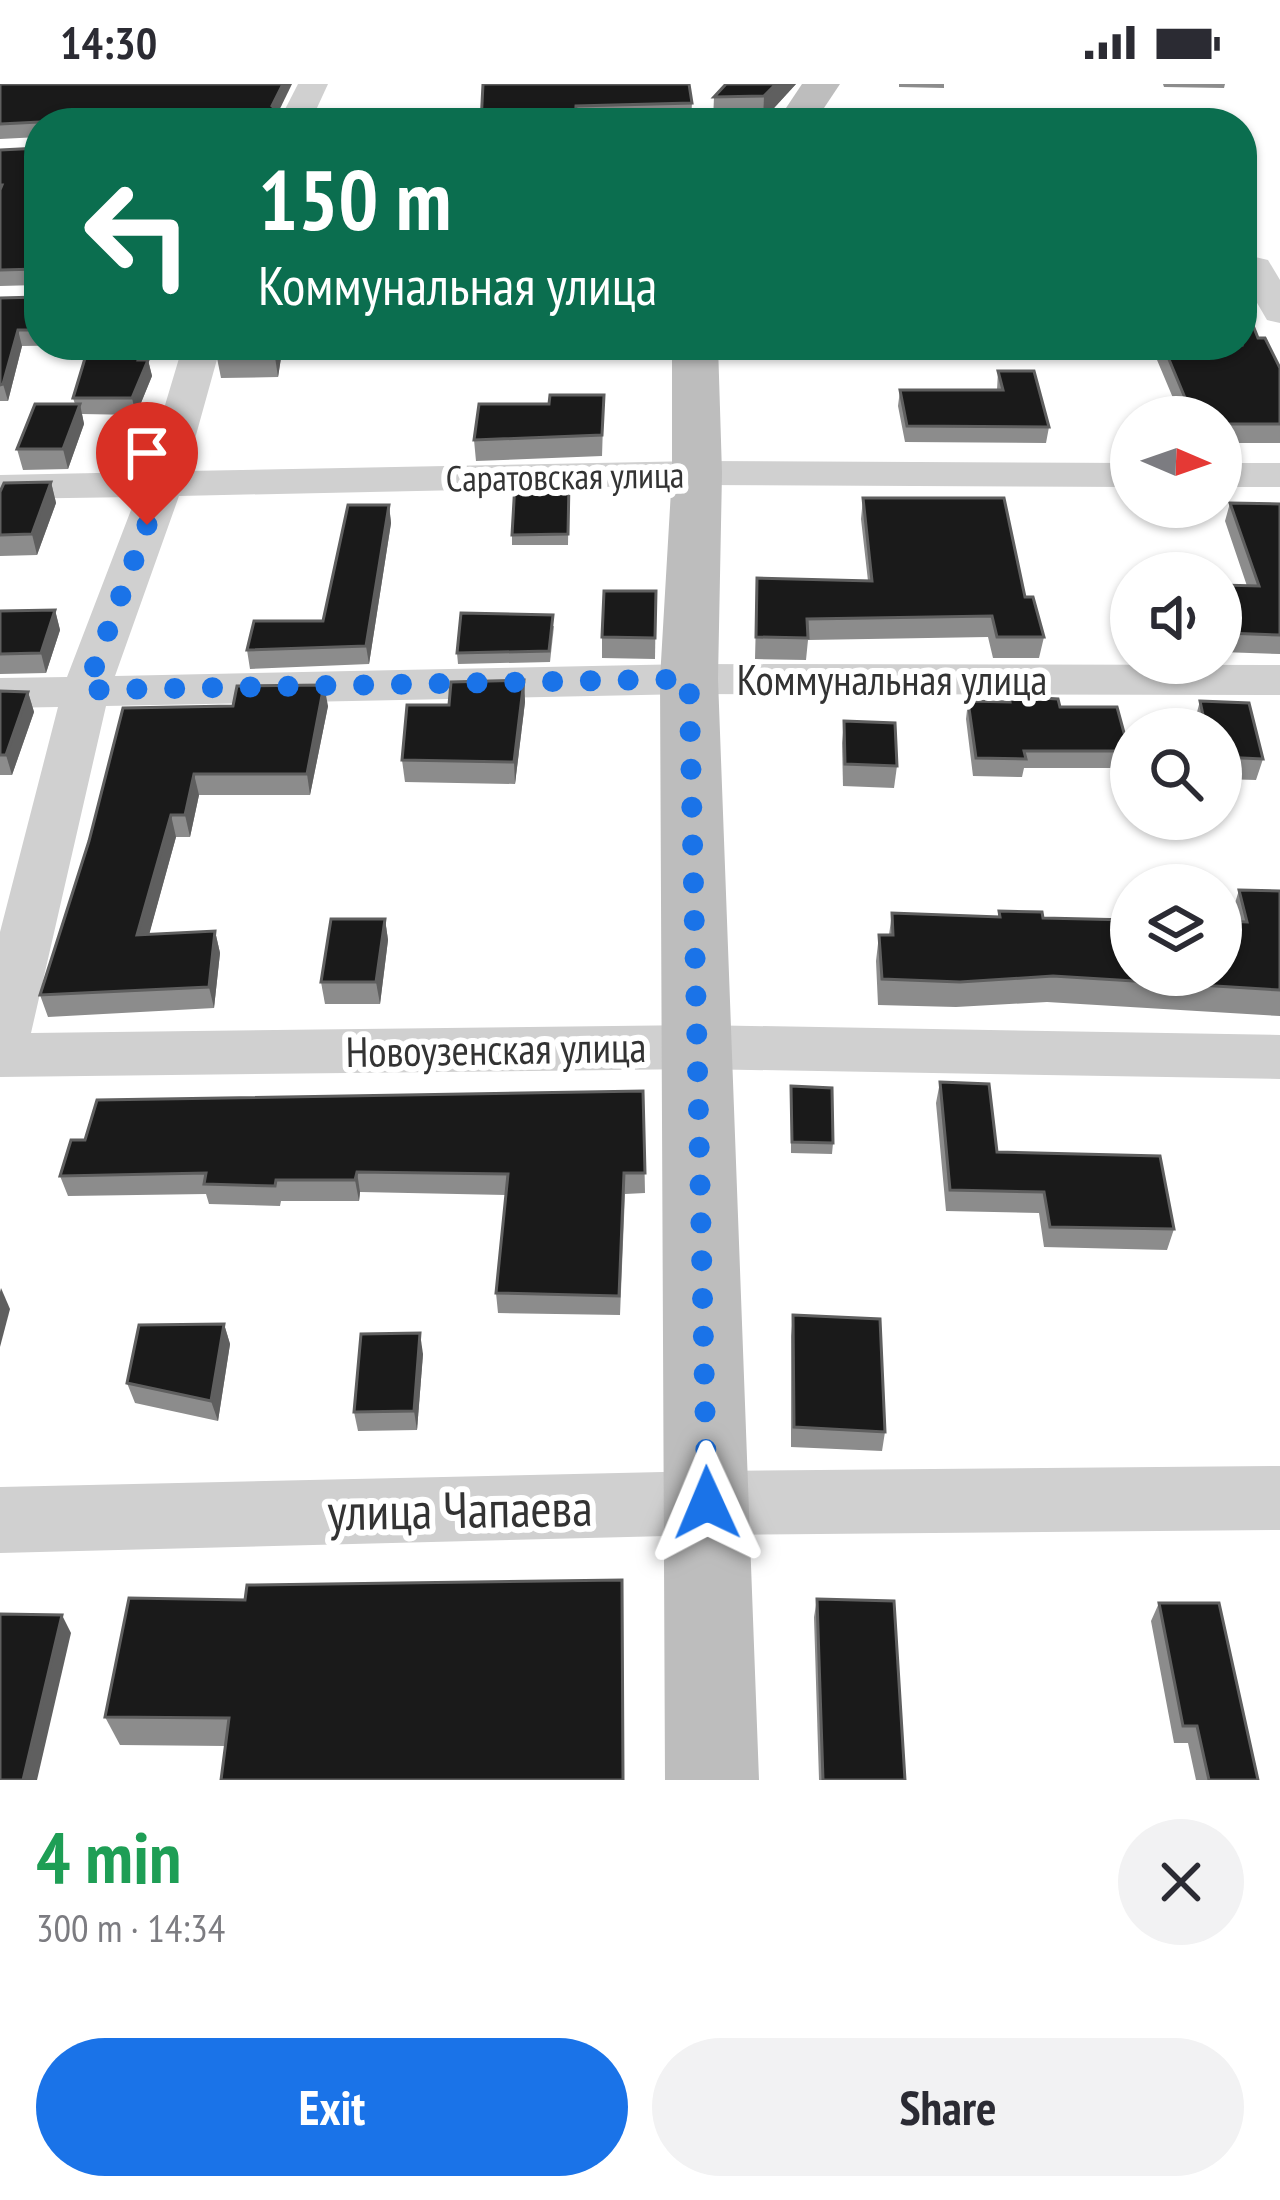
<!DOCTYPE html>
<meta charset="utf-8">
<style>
body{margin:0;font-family:"PT Sans Narrow",sans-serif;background:#f2f2f3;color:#2b2b33;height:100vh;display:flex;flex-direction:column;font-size:45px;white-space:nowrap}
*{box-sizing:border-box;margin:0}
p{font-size:39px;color:#7c7c81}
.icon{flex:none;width:66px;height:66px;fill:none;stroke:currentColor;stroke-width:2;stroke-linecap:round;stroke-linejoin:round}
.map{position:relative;height:1696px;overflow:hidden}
.details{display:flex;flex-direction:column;background:#fff;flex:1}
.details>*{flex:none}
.top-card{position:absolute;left:24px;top:24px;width:1233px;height:252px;border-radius:48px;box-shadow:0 3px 9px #0004;background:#0b6e4f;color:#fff;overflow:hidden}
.needle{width:78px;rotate:92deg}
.tools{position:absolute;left:1110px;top:312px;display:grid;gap:24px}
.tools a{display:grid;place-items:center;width:132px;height:132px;border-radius:50%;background:#fff;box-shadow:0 3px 9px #0004;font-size:60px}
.pin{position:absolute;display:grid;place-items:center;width:102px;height:102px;color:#fff;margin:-123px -51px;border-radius:50% 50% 50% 0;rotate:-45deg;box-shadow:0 0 12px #0007}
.pin .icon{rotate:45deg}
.me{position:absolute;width:132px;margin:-66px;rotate:359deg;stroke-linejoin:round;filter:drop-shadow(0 0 9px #0008)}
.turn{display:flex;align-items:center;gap:42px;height:252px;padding:0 36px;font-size:54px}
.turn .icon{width:156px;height:156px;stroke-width:2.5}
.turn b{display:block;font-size:84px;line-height:102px}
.round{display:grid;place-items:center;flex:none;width:126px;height:126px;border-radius:63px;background:#f2f2f3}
.head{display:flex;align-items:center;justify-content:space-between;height:204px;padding:0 36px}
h1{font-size:72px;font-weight:800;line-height:90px;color:#1e9e55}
.cta{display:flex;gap:24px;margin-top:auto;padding:24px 36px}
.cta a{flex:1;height:138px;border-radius:72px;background:#1a73e8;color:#fff;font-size:48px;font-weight:800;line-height:138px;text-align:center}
.cta a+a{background:#f2f2f3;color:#2b2b33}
.status{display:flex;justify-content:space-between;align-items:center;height:84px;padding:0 60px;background:#fff;direction:ltr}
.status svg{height:33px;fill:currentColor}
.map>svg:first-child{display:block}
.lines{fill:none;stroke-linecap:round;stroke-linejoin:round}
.street{fill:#d0d0d0;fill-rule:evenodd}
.secondary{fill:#bdbdbd;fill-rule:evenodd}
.wall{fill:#8c8c8c}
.shaded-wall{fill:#5f5f5f}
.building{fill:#1a1a1a;stroke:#5f5f5f;stroke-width:3}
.route{stroke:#1a73e8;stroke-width:21;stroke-dasharray:0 37.8}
.labels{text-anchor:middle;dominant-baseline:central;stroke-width:12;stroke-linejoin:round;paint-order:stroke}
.far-street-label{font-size:36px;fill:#333;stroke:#fff}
.street-label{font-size:42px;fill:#333;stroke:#fff}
.near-street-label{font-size:51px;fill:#333;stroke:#fff}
</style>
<div class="status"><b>14:30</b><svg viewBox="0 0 49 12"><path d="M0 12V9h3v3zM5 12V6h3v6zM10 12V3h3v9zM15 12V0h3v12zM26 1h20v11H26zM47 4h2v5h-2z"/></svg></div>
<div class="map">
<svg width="1280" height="1696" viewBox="0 0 1280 1696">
<rect width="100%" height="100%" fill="#fff"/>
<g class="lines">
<g class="street">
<polygon points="298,0 328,0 310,39 278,39"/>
<polygon points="1255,173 1268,176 1280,196 1280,239 1267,236 1242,193 1242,177"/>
<polygon points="183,261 221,261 186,387 697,377 1131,379 1131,403 697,401 179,412 115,592 689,580 1280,581 1280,611 689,610 106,622 31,949 698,941 1280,951 1280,995 698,985 0,993 0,848 58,623 0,624 0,594 67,593 136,413 0,415 0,391 145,388"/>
<rect x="1221" y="379" width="59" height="24"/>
<polygon points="1280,1382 1280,1446 707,1451 0,1469 0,1403 707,1387"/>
</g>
<g class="secondary">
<polygon points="802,0 840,0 814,39 776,39"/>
<polygon points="672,261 718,261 722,389 718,595 759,1696 665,1696 660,595 672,389"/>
</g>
</g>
<g class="wall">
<polygon points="0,0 39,39 39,261 149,261 145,276 148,276 152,292 136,331 82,330 84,340 68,385 23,386 17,365 75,320 73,314 89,261 22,262 8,317 0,317 0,214 38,213 38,201 0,202 0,66 39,64 39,53 0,55"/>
<polygon points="483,0 692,19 691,37 481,39"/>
<polygon points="726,0 796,0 763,36 713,37 714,13"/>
<polygon points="899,0 944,0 944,4 899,3"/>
<polygon points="1163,0 1225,0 1224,4 1164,3"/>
<polygon points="283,261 278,293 221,294 217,274"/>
<polygon points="476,261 563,261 515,262 515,269 477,270"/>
<polygon points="1075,261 1242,261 1280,284 1280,359 1221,359 1221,333 1181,333 1152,264"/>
<polygon points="998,287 1049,343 1046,359 905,358 898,322 900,306 997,306"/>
<polygon points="604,311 602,372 476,377 474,356 549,320"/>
<polygon points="51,398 56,419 37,471 0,472 0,408"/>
<polygon points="569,398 568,461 512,461 512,451"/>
<polygon points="863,414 1025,513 1044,553 1039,574 993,574 988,553 808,556 806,576 755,575 757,494 868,497 861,435"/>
<polygon points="1230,419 1280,420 1280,570 1221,568 1221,501 1247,502 1225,437"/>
<polygon points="389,421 391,439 369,580 250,585 247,566 323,537"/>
<polygon points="656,507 655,575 602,574 602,553"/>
<polygon points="55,526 60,546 46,589 0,590 0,527"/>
<polygon points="554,542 550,578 458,580 457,569"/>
<polygon points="524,596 525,618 515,700 405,698 402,676 449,621"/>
<polygon points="0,607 28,608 34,628 12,691 0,691"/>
<polygon points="1009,612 1060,623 1129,667 1125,684 1024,684 1022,693 973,692 966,635 968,617 1008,618"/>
<polygon points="1200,617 1263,675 1256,696 1221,695 1221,645 1195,645 1194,639"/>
<polygon points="328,622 310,711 199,711 190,753 176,753 149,850 215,847 220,869 214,924 48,933 40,911 89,757 123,624"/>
<polygon points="844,637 897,682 894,704 843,702 842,659"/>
<polygon points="1239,806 1280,807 1280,932 1047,918 956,923 878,921 876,877 879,851 889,851 892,829 998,833 999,827 1043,834 1232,837 1231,832"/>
<polygon points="385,835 388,856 380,920 325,920 321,898"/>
<polygon points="940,998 997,1068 1174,1145 1167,1166 1044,1163 1039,1129 946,1127 936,1019"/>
<polygon points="791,1002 833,1059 832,1070 791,1069"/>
<polygon points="643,1007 645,1109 625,1110 620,1231 498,1229 496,1209 506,1111 360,1108 359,1117 281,1117 280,1122 209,1120 206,1110 68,1112 60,1092 85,1056"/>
<polygon points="793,1231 885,1348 882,1367 791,1363 791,1252"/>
<polygon points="224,1240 230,1260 218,1337 135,1319 127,1299"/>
<polygon points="423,1270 417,1346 358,1347 354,1328"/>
<polygon points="817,1515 905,1696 819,1696 814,1533"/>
<polygon points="245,1516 226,1662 120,1661 105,1633"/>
<polygon points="1159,1519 1258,1696 1196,1696 1188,1659 1174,1659 1151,1537"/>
</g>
<g class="shaded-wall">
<polygon points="283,0 292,0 274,37 272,22"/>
<polygon points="776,0 796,0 763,36 764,12"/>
<polygon points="18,246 22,262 8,317 3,300"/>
<polygon points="141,261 149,261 141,292 138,276"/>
<polygon points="277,261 283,261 278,293 275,273"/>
<polygon points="148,276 152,292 136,331 132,314"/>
<polygon points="80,320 84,340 68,385 63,365"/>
<polygon points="51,398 56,419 37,471 32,450"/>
<polygon points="389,421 391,439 369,580 366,562"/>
<polygon points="55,526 60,546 46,589 41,569"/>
<polygon points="524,596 525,618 515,700 514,678"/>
<polygon points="324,601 328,622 310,711 307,690"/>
<polygon points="28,608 34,628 12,691 6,671"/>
<polygon points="194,690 199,711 190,753 185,731"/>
<polygon points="171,731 176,753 143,873 137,851"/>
<polygon points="385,835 388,856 380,920 376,898"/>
<polygon points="215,847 220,869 214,924 209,903"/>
<polygon points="357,1088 360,1108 359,1117 355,1096"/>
<polygon points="1,1204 10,1225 0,1263 0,1208"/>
<polygon points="224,1240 230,1260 218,1337 211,1317"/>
<polygon points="420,1249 423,1270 417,1346 414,1327"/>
<polygon points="62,1531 71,1549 37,1696 23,1696"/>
</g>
<g class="building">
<polygon points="0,0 283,0 272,22 280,29 277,39 39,39 39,246 18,246 3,300 0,301 0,214 38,213 38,185 0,186 0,106 2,101 0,101 0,66 39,64 39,38 0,40"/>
<polygon points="483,0 689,0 692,19 576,22 575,39 481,39"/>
<polygon points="726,0 776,0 764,12 714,13"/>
<polygon points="1242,214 1258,254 1265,254 1280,284 1280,340 1221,340 1221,333 1193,333 1163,261 1242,261"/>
<polygon points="89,261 141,261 138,276 148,276 132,314 73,314"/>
<polygon points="219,261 277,261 275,273 217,274"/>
<polygon points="998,287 1034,287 1049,343 907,342 900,306 1003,306"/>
<polygon points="550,311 604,311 602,351 474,356 479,320 549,320"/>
<polygon points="35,320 80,320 63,365 17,365"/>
<polygon points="51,398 32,450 0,451 0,408 4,399"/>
<polygon points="569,398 568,450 512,451 515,399"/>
<polygon points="863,414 1004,414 1025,513 1033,513 1044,553 997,553 992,532 807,535 808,554 756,553 757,494 872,497"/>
<polygon points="1230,419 1280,420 1280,551 1226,549 1221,535 1221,501 1259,502"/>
<polygon points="348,421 389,421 366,562 247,566 254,537 323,537"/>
<polygon points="604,507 656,507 655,554 602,553"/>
<polygon points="55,526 41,569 0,570 0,527"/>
<polygon points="461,529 553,531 549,567 457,569"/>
<polygon points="524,596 514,678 402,676 407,621 449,621 451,598"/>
<polygon points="324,601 307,690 194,690 185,731 171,731 137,851 215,847 209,903 40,911 89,757 123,624 233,622 237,602"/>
<polygon points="0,607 28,608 6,671 0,671"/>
<polygon points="1009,612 1058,615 1060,623 1117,623 1129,667 1024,667 1026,675 976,674 968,617 1010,618"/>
<polygon points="1200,617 1249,619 1263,675 1221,673 1221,645 1206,645"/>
<polygon points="844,637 895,639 897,682 845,680"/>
<polygon points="1239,806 1280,807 1280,906 1053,892 960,898 882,895 879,851 893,851 892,829 1000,833 999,827 1042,828 1043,834 1131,836 1131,891 1221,891 1221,837 1247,838"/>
<polygon points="331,835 385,835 376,898 321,898"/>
<polygon points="940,998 989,1000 997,1068 1160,1072 1174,1145 1050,1143 1044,1108 950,1106"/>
<polygon points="791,1002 832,1004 833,1059 792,1058"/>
<polygon points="643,1007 645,1089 624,1089 619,1212 496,1209 508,1090 357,1088 355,1096 276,1096 275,1102 204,1100 206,1089 60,1092 71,1056 85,1056 97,1016"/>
<polygon points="793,1231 880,1235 885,1348 794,1343"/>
<polygon points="224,1240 211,1317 127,1299 139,1241"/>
<polygon points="420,1249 414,1327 354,1328 361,1250"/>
<polygon points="622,1496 623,1696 221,1696 229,1634 105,1633 129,1514 245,1516 247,1501"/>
<polygon points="817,1515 894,1517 905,1696 823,1696"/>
<polygon points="1159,1519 1219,1519 1258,1696 1209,1696 1197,1642 1183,1642"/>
<polygon points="0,1530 62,1531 23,1696 0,1696"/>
</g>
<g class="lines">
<polyline class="route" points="147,441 86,606 689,595 707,1419"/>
</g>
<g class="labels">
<g class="far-street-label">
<text transform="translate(565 392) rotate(-1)">Саратовская улица</text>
</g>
<g class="street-label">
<text x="892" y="595">Коммунальная улица</text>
<text transform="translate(496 965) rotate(-1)">Новоузенская улица</text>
</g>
<g class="near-street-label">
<text transform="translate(460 1425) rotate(-1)">улица Чапаева</text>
</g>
</g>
</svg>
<div class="tools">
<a><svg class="needle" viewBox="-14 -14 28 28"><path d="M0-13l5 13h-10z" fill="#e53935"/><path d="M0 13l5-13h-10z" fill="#7c7c81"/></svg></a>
<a><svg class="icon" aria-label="sound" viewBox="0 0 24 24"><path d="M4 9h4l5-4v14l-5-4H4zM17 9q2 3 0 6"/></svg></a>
<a><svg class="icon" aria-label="search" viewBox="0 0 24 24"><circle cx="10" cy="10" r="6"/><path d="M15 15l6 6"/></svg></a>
<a><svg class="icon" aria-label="layers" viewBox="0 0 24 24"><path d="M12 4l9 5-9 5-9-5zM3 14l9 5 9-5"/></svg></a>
</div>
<div class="pin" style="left:147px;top:441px;background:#d93025"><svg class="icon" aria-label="arrive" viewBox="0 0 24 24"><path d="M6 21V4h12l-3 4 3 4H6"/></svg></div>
<svg class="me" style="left:707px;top:1419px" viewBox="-20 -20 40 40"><path d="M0-17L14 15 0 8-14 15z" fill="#1a73e8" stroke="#fff" stroke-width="4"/></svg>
<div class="top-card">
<div class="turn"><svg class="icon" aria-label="left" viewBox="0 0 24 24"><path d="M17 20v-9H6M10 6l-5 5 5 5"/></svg><div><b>150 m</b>Коммунальная улица</div></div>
</div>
</div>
<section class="details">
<div class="head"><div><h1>4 min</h1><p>300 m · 14:34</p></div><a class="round"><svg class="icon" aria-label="close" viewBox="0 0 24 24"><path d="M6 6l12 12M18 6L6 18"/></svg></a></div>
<div class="cta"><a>Exit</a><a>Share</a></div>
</section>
